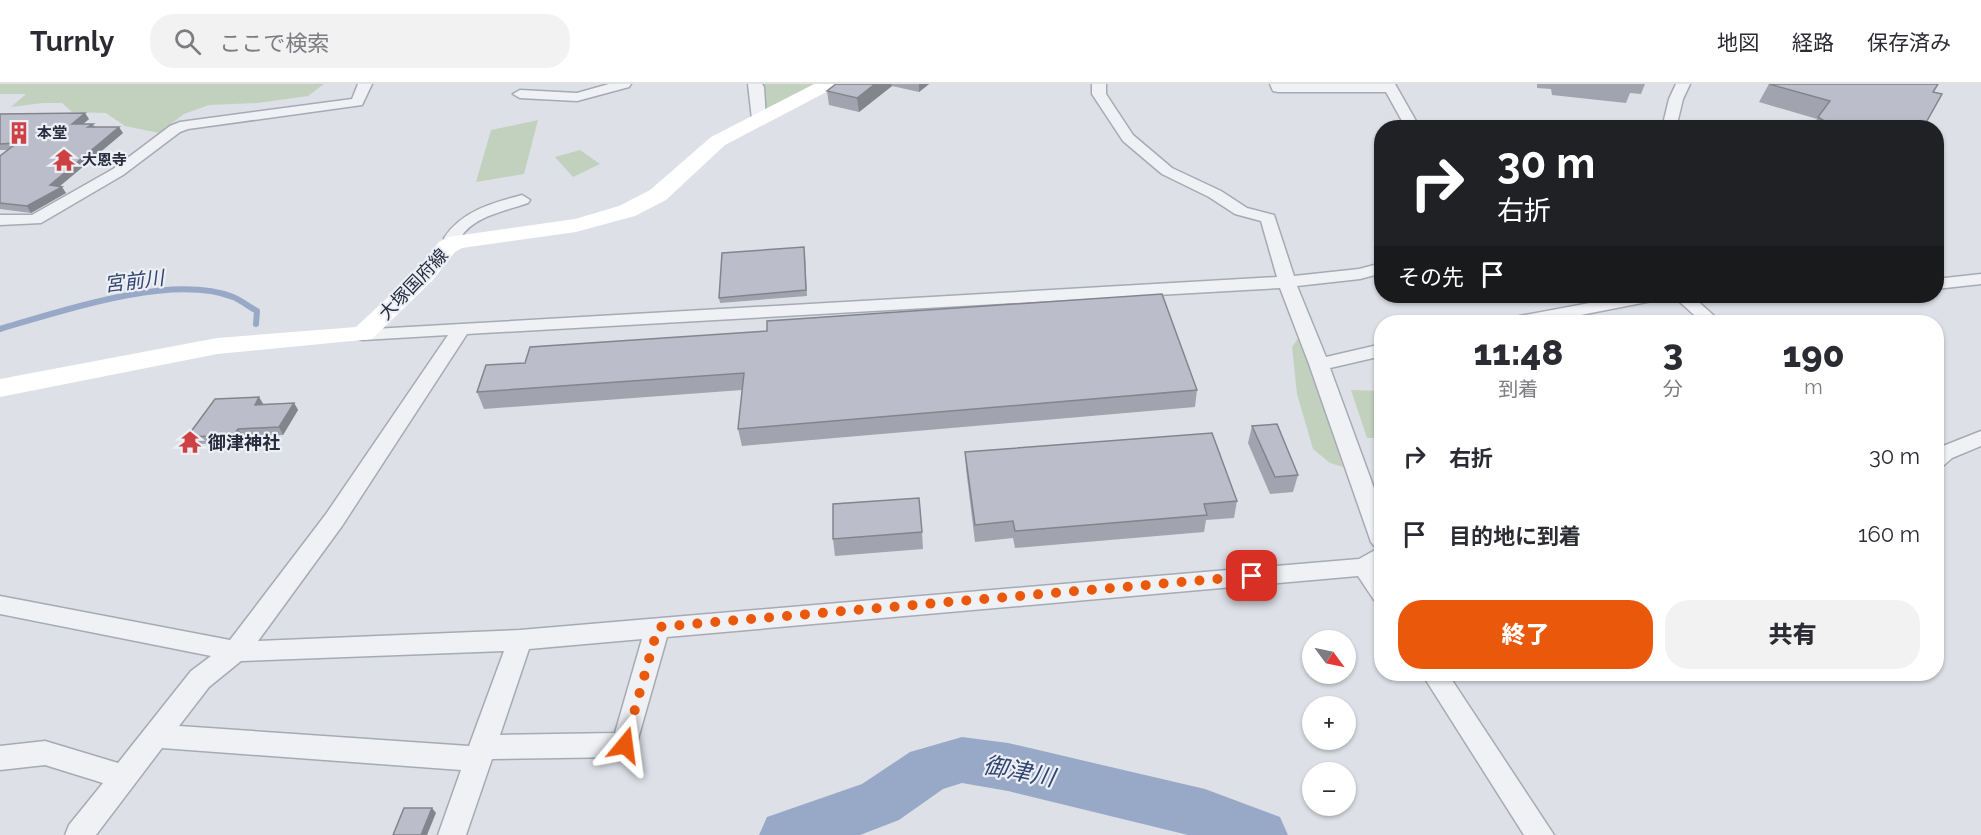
<!DOCTYPE html>
<html lang="ja">
<meta charset="utf-8">
<style>
body{margin:0;font-family:Raleway,"Noto Sans JP",sans-serif;background:#f2f2f3;color:#2b2b33;height:100vh;display:flex;flex-direction:column;font-size:22px;white-space:nowrap}
*{box-sizing:border-box;margin:0}
p{font-size:20px;color:#7c7c81}
.icon{flex:none;width:33px;height:33px;fill:none;stroke:currentColor;stroke-width:2;stroke-linecap:round;stroke-linejoin:round}
.map{position:relative;flex:1;overflow:hidden}
.sheet{position:absolute;left:1374px;top:231px;width:570px;height:366px;display:flex;flex-direction:column;background:#fff;border-radius:24px;box-shadow:0 2px 4px #0004}
.sheet>*{flex:none}
.banner{position:absolute;left:1374px;top:36px;width:570px;height:183px;border-radius:24px;box-shadow:0 2px 4px #0004;background:#202124;color:#fff;overflow:hidden}
.needle{width:39px;rotate:123deg}
.fabs{position:absolute;left:1302px;top:546px;display:grid;gap:12px}
.fabs a{display:grid;place-items:center;width:54px;height:54px;border-radius:50%;background:#fff;box-shadow:0 2px 4px #0004;font-size:30px}
.pin{position:absolute;display:grid;place-items:center;width:51px;height:51px;color:#fff;margin:-26px;border-radius:12px;box-shadow:0 3px 9px #0006}
.me{position:absolute;width:66px;margin:-33px;rotate:16deg;stroke-linejoin:round;filter:drop-shadow(0 0 4px #0008)}
.turn{display:flex;align-items:center;gap:21px;height:126px;padding:0 24px;font-size:27px}
.turn .icon{width:78px;height:78px;stroke-width:2.5}
.turn b{display:block;font-size:42px;line-height:51px}
.then{display:flex;align-items:center;height:57px;padding:0 24px;background:#0003;gap:12px;font-size:22px}
.eta{display:flex;justify-content:space-evenly;align-items:center;height:102px;text-align:center}
.eta b{font-size:36px;font-weight:800;line-height:42px}
.cta{display:flex;gap:12px;margin-top:auto;padding:12px 24px}
.cta a{flex:1;height:69px;border-radius:24px;background:#ea580c;color:#fff;font-size:24px;font-weight:800;line-height:69px;text-align:center}
.cta a+a{background:#f2f2f3;color:#2b2b33}
ul{padding:0;list-style:none}
li{display:flex;align-items:center;gap:18px;height:78px;padding:0 24px}
li div{flex:1}
li b{display:block;font-size:22px}
li em{font-style:normal}
header{display:flex;align-items:center;gap:36px;box-sizing:border-box;height:84px;padding:0 30px;background:#fff;border-bottom:2px solid #e1e1e2}
header strong{font-size:28px}
nav{display:flex;gap:33px;margin-inline-start:auto;font-size:21px}
.search{width:420px;height:54px;background:#f2f2f3;display:flex;align-items:center;gap:15px;box-sizing:border-box;padding:0 21px;border-radius:24px;color:#7c7c81;font-size:22px}
.map>svg:first-child{display:block}
.green{fill:#c1d1be}
.lines{fill:none;stroke-linecap:round;stroke-linejoin:round}
.stream{stroke:#98a9c7;stroke-width:6}
.river{fill:#98a9c7;fill-rule:evenodd}
.minor-casing{stroke:#a6aab4;stroke-width:3}
.minor{fill:#f0f1f5;fill-rule:evenodd}
.secondary{fill:#fff;fill-rule:evenodd}
.wall{fill:#a1a3ae}
.shaded-wall{fill:#83858d}
.building{fill:#bbbeca;stroke:#83858d;stroke-width:1.5}
.route{stroke:#ea580c;stroke-width:10;stroke-dasharray:0 18}
.labels{text-anchor:middle;dominant-baseline:central;stroke-width:4.5;stroke-linejoin:round;paint-order:stroke}
.far-poi-label{font-size:15px;font-weight:bold;fill:#272c3e;stroke:#edeff5;text-anchor:start}
.street-label{font-size:18px;fill:#272c3e;stroke:#edeff5}
.poi-label{font-size:18px;font-weight:bold;fill:#272c3e;stroke:#edeff5;text-anchor:start}
.water-label{font-size:20px;font-style:italic;fill:#314571;stroke:#edeff5}
.near-water-label{font-size:24px;font-style:italic;fill:#314571;stroke:#edeff5}
</style>
<header>
<strong>Turnly</strong>
<div class="search"><svg class="icon" aria-label="search" viewBox="0 0 24 24"><circle cx="10" cy="10" r="6"/><path d="M15 15l6 6"/></svg>ここで検索</div>
<nav><a>地図</a><a>経路</a><a>保存済み</a></nav>
</header>
<div class="map">
<svg width="1981" height="751" viewBox="0 0 1981 751">
<rect width="100%" height="100%" fill="#dde0e7"/>
<g class="green">
<polygon points="0,0 324,0 308,12 257,19 209,21 184,30 159,49 125,42 106,29 72,28 62,19 43,19 11,23 26,10 0,10"/>
<polygon points="761,0 819,0 771,24 767,24"/>
<polygon points="538,36 524,90 476,98 491,46"/>
<polygon points="580,66 600,80 573,93 555,73"/>
<polygon points="1299,253 1302,254 1343,383 1330,379 1313,365 1297,310 1292,263"/>
<polygon points="1351,306 1381,307 1381,354 1367,354"/>
</g>
<g class="lines">
<path class="stream" d="M 0,245 C 61,227 172,189 233,213 C 241,216 249,223 257,227 L 256,240"/>
<polygon class="river" points="962,653 1008,659 1205,705 1280,733 1288,751 1188,751 1008,707 962,699 943,705 899,736 860,751 759,751 767,733 862,700 910,668"/>
<g class="minor-casing">
<g id="minor">
<polygon points="358,0 372,0 362,21 188,45 180,48 123,91 41,139 0,141 0,131 32,131 113,85 170,42 180,38 352,15"/>
<polygon points="609,0 631,0 629,3 577,17 520,14 513,10 520,6 577,9"/>
<polygon points="748,0 762,0 764,3 766,35 764,38 754,38 752,35"/>
<path d="M 1092,0 L 1106,0 L 1106,10 L 1133,51 L 1172,84 L 1221,107 L 1247,124 L 1274,131 L 1294,192 L 1359,185 L 1382,179 L 1382,189 L 1360,195 L 1297,202 L 1326,273 L 1382,260 L 1382,272 L 1330,284 L 1382,426 L 1382,483 L 1378,485 L 1382,490 L 1382,518 L 1374,516 L 1358,492 L 667,553 L 634,669 L 625,673 L 492,675 L 466,751 L 438,751 L 461,686 L 162,664 L 96,751 L 65,751 L 69,741 L 103,699 L 45,681 L 0,686 L 0,662 L 45,657 L 118,679 L 191,587 L 211,572 L 0,530 L 0,512 L 230,556 L 326,430 L 448,251 L 363,256 L 356,254 L 354,250 L 356,246 L 1277,193 L 1261,137 L 1235,130 L 1209,113 L 1162,90 L 1123,57 L 1092,10 ZM 1280,204 L 1309,280 L 1371,458 L 1377,465 L 1359,475 L 520,546 L 258,557 L 342,442 L 467,250 ZM 642,555 L 615,649 L 500,651 L 529,565 ZM 504,567 L 469,662 L 179,642 L 209,603 L 241,577 Z"/>
<polygon points="1270,0 1395,0 1420,44 1406,44 1386,8 1278,8 1273,7"/>
<polygon points="1676,0 1690,0 1683,15 1676,44 1662,44 1669,15"/>
<path d="M 522,111 L 530,116 L 528,119 C 505,127 474,132 461,153 L 464,158 L 462,162 L 450,162 L 444,154 C 462,127 492,119 522,111 Z"/>
<polygon points="1981,190 1981,200 1936,205 1936,195"/>
<polygon points="1627,212 1661,212 1658,216 1652,217 1545,238 1511,238 1514,234 1520,232"/>
<polygon points="1673,212 1692,212 1721,238 1702,238"/>
<polygon points="1981,347 1981,362 1952,374 1943,382 1936,384 1938,364"/>
<polygon points="1422,590 1448,590 1554,751 1524,751"/>
</g>
</g>
<use href="#minor" class="minor"/>
<polygon class="secondary" points="814,0 837,0 834,4 725,61 666,116 635,132 576,148 462,164 455,168 433,196 372,255 217,270 0,313 0,295 217,254 356,243 417,186 439,158 448,153 575,135 619,122 650,106 711,53"/>
</g>
<g class="wall">
<polygon points="836,0 929,0 919,8 892,2 859,28 829,21 827,7"/>
<polygon points="1537,0 1645,0 1641,10 1630,9 1626,19 1552,11 1551,5 1537,4"/>
<polygon points="1769,0 1933,8 1923,44 1812,44 1817,35 1759,18"/>
<polygon points="0,30 89,35 83,40 93,40 95,43 123,49 60,102 66,109 31,129 0,125 0,72 9,66 0,66"/>
<polygon points="805,168 807,212 720,219 719,214"/>
<polygon points="767,247 1197,306 1195,323 742,362 738,345 742,306 484,325 477,308 525,279"/>
<polygon points="294,319 298,326 283,351 243,353 238,359 192,360 187,353 264,320"/>
<polygon points="1252,342 1298,391 1293,408 1270,410 1248,359"/>
<polygon points="965,368 1237,417 1234,434 1206,436 1204,448 1015,464 1013,454 975,458 966,385"/>
<polygon points="922,448 923,465 835,472 833,455"/>
</g>
<g class="shaded-wall">
<polygon points="875,0 891,0 892,2 859,28 857,14"/>
<polygon points="919,0 929,0 919,8"/>
<polygon points="85,29 89,35 76,46 72,40"/>
<polygon points="119,43 123,49 54,107 50,101"/>
<polygon points="62,103 66,109 31,129 27,122"/>
<polygon points="259,313 264,321 255,321"/>
<polygon points="294,319 298,326 283,351 279,343"/>
<polygon points="238,345 243,353 238,359 234,351"/>
<polygon points="432,724 436,729 427,751 421,751"/>
</g>
<g class="building">
<polygon points="836,0 875,0 857,14 827,7"/>
<polygon points="1769,0 1938,0 1933,8 1942,10 1923,44 1835,44 1818,33 1830,17"/>
<polygon points="85,29 72,40 93,40 88,43 119,43 50,101 62,103 27,122 0,119 0,72 17,59 0,60 0,30"/>
<polygon points="804,163 806,206 719,214 722,169"/>
<polygon points="1162,210 1197,306 738,345 744,289 477,308 486,281 525,279 530,263 767,247 767,237"/>
<polygon points="259,313 255,321 294,319 279,343 238,345 234,351 187,353 215,315"/>
<polygon points="1277,340 1298,391 1275,393 1252,342"/>
<polygon points="1212,349 1237,417 1204,420 1207,431 1015,447 1013,437 975,441 965,368"/>
<polygon points="919,414 922,448 833,455 833,420"/>
<polygon points="404,724 432,724 421,751 393,751"/>
</g>
<g class="lines">
<polyline class="route" points="625,661 658,543 1252,492"/>
</g>
<defs>
<g id="building-bare" transform="scale(1.8)"><path d="M-4-6H4V6H1V3H-1V6H-4ZM-2.5-4.3h1.7v1.8h-1.7ZM.8-4.3h1.7v1.8H.8ZM-2.5-1h1.7V.8h-1.7ZM.8-1h1.7V.8H.8Z" fill="#cd4144" stroke="#edeff5" stroke-width="2.5" paint-order="stroke"/></g>
<g id="temple-bare" transform="scale(1.8)"><path d="M0-6L5-2H3V0L6.5 2.5H4V6H1.5V3h-3V6H-4V2.5H-6.5L-3 0V-2H-5Z" fill="#cd4144" stroke="#edeff5" stroke-width="2.5" paint-order="stroke"/></g>
</defs>
<g fill-rule="evenodd">
<use href="#building-bare" x="19" y="49"/>
<use href="#temple-bare" x="64" y="76"/>
<use href="#temple-bare" x="190" y="358"/>
</g>
<g class="labels">
<g class="far-poi-label">
<text x="37" y="49">本堂</text>
<text x="82" y="76">大恩寺</text>
</g>
<g class="street-label">
<text transform="translate(413 200) rotate(-46)">大塚国府線</text>
</g>
<g class="poi-label">
<text x="208" y="358">御津神社</text>
</g>
<g class="water-label">
<text transform="translate(134 197) rotate(-7)">宮前川</text>
</g>
<g class="near-water-label">
<text transform="translate(1019 687) rotate(11)">御津川</text>
</g>
</g>
</svg>
<div class="fabs">
<a><svg class="needle" viewBox="-14 -14 28 28"><path d="M0-13l5 13h-10z" fill="#e53935"/><path d="M0 13l5-13h-10z" fill="#7c7c81"/></svg></a>
<a>+</a>
<a>−</a>
</div>
<div class="pin" style="left:1252px;top:492px;background:#d93025"><svg class="icon" aria-label="arrive" viewBox="0 0 24 24"><path d="M6 21V4h12l-3 4 3 4H6"/></svg></div>
<svg class="me" style="left:625px;top:661px" viewBox="-20 -20 40 40"><path d="M0-17L14 15 0 8-14 15z" fill="#ea580c" stroke="#fff" stroke-width="4"/></svg>
<div class="banner">
<div class="turn"><svg class="icon" aria-label="right" viewBox="0 0 24 24"><path d="M7 20v-9h11M14 6l5 5-5 5"/></svg><div><b>30 m</b>右折</div></div>
<div class="then">その先<svg class="icon" aria-label="arrive" viewBox="0 0 24 24"><path d="M6 21V4h12l-3 4 3 4H6"/></svg></div>
</div>
<section class="sheet">
<div class="eta">
<div><b>11:48</b><p>到着</p></div>
<div><b>3</b><p>分</p></div>
<div><b>190</b><p>m</p></div>
</div>
<ul>
<li><svg class="icon" aria-label="right" viewBox="0 0 24 24"><path d="M7 20v-9h11M14 6l5 5-5 5"/></svg><div><b>右折</b></div><em>30 m</em></li>
<li><svg class="icon" aria-label="arrive" viewBox="0 0 24 24"><path d="M6 21V4h12l-3 4 3 4H6"/></svg><div><b>目的地に到着</b></div><em>160 m</em></li>
</ul>
<div class="cta"><a>終了</a><a>共有</a></div>
</section>
</div>
